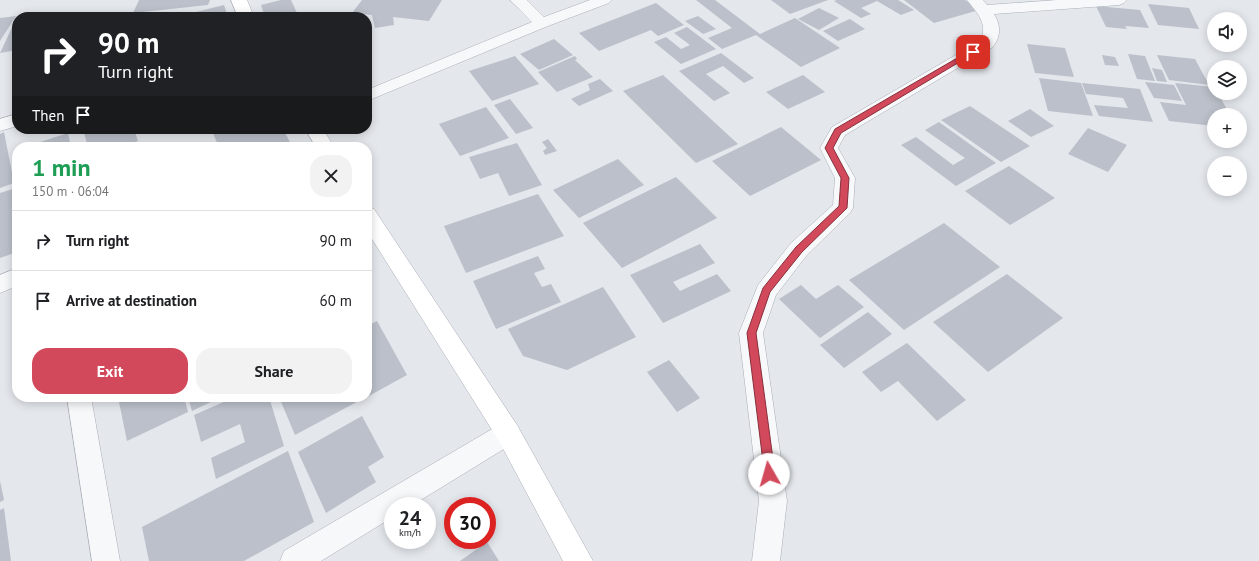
<!DOCTYPE html>
<meta charset="utf-8">
<style>
body{margin:0;font-family:"PT Sans",sans-serif;background:#f2f2f2;color:#202124;height:100vh;display:flex;flex-direction:column;font-size:15px;white-space:nowrap}
*{box-sizing:border-box;margin:0}
p{font-size:13px;color:#757577}
.icon{flex:none;width:22px;height:22px;fill:none;stroke:currentColor;stroke-width:2;stroke-linecap:round;stroke-linejoin:round}
.map{position:relative;flex:1;overflow:hidden}
.sheet{position:absolute;left:12px;top:142px;width:360px;height:260px;display:flex;flex-direction:column;background:#fff;border-radius:16px;box-shadow:0 2px 10px #0003}
.sheet>*{flex:none}
.top-card{position:absolute;left:12px;top:12px;width:360px;height:122px;border-radius:16px;box-shadow:0 2px 10px #0003;background:#202124;color:#fff;overflow:hidden}
.buttons{position:absolute;left:1207px;top:12px;display:grid;gap:8px}
.buttons a{display:grid;place-items:center;width:40px;height:40px;border-radius:50%;background:#fff;box-shadow:0 2px 10px #0003;font-size:20px}
.speed{position:absolute;left:384px;top:497px;display:flex;gap:8px;font-size:20px;font-weight:700;text-align:center}
.speed>*{display:grid;place-content:center;width:52px;height:52px;border-radius:50%;background:#fff;box-shadow:0 2px 10px #0003;line-height:1}
.speed small{font-size:10px;font-weight:400}
.speed .limit{border:6px solid #d22;background:#fff;color:#111}
.pin{position:absolute;display:grid;place-items:center;width:34px;height:34px;color:#fff;margin:-17px;border-radius:8px;box-shadow:0 2px 6px #0006}
.me{position:absolute;width:44px;margin:-22px;rotate:353deg;stroke-linejoin:round;filter:drop-shadow(0 0 3px #0008)}
.turn{display:flex;align-items:center;gap:14px;height:84px;padding:0 20px;font-size:18px}
.turn .icon{width:52px;height:52px;stroke-width:2.5}
.turn b{display:block;font-size:28px;line-height:34px}
.then{display:flex;align-items:center;height:38px;padding:0 20px;background:#0003;gap:8px;font-size:15px}
.round{display:grid;place-items:center;flex:none;width:42px;height:42px;border-radius:16px;background:#f2f2f2}
.head{display:flex;align-items:center;justify-content:space-between;height:68px;padding:0 20px}
h1{font-size:24px;font-weight:600;line-height:30px;color:#1e9e55}
.action{display:flex;gap:8px;margin-top:auto;padding:8px 20px}
.action a{flex:1;height:46px;border-radius:16px;background:#d1495b;color:#fff;font-size:16px;font-weight:600;line-height:46px;text-align:center}
.action a+a{background:#f2f2f2;color:#202124}
ul{padding:0;list-style:none}
li{display:flex;align-items:center;gap:12px;height:60px;padding:0 20px;border-top:1px solid #e0e0e0}
li div{flex:1}
li b{display:block;font-size:15px}
li em{font-style:normal}
.map>svg:first-child{display:block}
.building{fill:#bbc0ca}
.lines{fill:none;stroke-linecap:round;stroke-linejoin:round}
.street-casing{stroke:#a9aeb7;stroke-width:1}
.secondary-casing{stroke:#a9aeb7;stroke-width:1}
.street{fill:#f7f8fa;fill-rule:evenodd}
.secondary{fill:#fff;fill-rule:evenodd}
.route{fill:#d1495b;stroke:#882f3b}
</style>
<div class="map">
<svg width="1259" height="561" viewBox="0 0 1259 561">
<rect width="100%" height="100%" fill="#e4e7ec"/>
<g class="building">
<polygon points="139,0 210,0 208,5 133,13"/>
<polygon points="281,0 291,0 297,13 282,17 265,17 261,5"/>
<polygon points="362,0 442,0 429,21 393,17 394,25 375,28 372,15 352,13"/>
<polygon points="696,0 715,0 760,34 795,18 840,48 801,67 756,35 722,49 708,38 732,28"/>
<polygon points="771,0 828,0 790,14"/>
<polygon points="837,0 898,0 914,10 901,15 877,1 861,8 871,14 861,18 834,1"/>
<polygon points="904,0 965,0 979,10 934,23"/>
<polygon points="656,3 684,25 658,36 651,30 599,51 579,33"/>
<polygon points="1148,4 1189,8 1199,29 1158,25"/>
<polygon points="224,5 228,17 180,17 180,16"/>
<polygon points="1096,6 1140,10 1149,28 1125,26 1127,29 1106,27"/>
<polygon points="819,8 839,18 819,30 798,19"/>
<polygon points="65,12 62,17 34,17 34,16"/>
<polygon points="16,16 0,41 0,18"/>
<polygon points="698,16 716,29 703,34 685,21"/>
<polygon points="17,17 17,50 0,53"/>
<polygon points="850,19 865,29 838,41 823,31"/>
<polygon points="687,27 716,49 681,64 654,42 666,37 681,49 690,45 674,33"/>
<polygon points="554,39 573,55 539,70 520,54"/>
<polygon points="1027,44 1065,48 1074,77 1035,73"/>
<polygon points="721,53 754,78 744,83 723,66 706,74 730,93 714,101 679,71"/>
<polygon points="1128,54 1145,56 1155,81 1137,79"/>
<polygon points="1102,55 1115,57 1119,66 1105,65"/>
<polygon points="1157,55 1195,59 1209,85 1169,80"/>
<polygon points="515,56 539,84 492,101 469,71"/>
<polygon points="575,56 577,59 575,60 593,77 557,92 538,72"/>
<polygon points="1152,68 1162,70 1167,82 1157,81"/>
<polygon points="663,75 738,144 696,163 623,91"/>
<polygon points="803,75 825,92 788,109 766,92"/>
<polygon points="1039,78 1081,83 1093,116 1048,111"/>
<polygon points="600,79 613,91 579,106 571,99 590,90 588,84"/>
<polygon points="1145,82 1174,85 1182,101 1154,98"/>
<polygon points="1082,83 1140,89 1153,122 1099,116 1094,105 1128,108 1123,98 1086,94"/>
<polygon points="1175,83 1214,87 1214,93 1218,93 1230,115 1214,115 1214,126 1169,121 1160,102 1186,105"/>
<polygon points="510,99 533,128 516,134 494,105"/>
<polygon points="970,106 1030,146 1001,162 941,120"/>
<polygon points="486,107 509,138 460,156 439,124"/>
<polygon points="1030,109 1054,126 1031,137 1008,121"/>
<polygon points="939,122 996,163 956,186 901,145 916,137 953,165 965,158 925,130"/>
<polygon points="781,127 821,160 750,196 712,161"/>
<polygon points="1088,128 1127,145 1108,172 1068,154"/>
<polygon points="83,129 134,129 138,141 121,147 88,147"/>
<polygon points="211,129 283,129 292,146 288,147 219,147"/>
<polygon points="4,132 14,183 0,188 0,134"/>
<polygon points="68,133 71,147 25,147"/>
<polygon points="548,139 557,151 545,155 543,151 547,148 542,142"/>
<polygon points="150,142 152,147 135,147"/>
<polygon points="517,143 542,185 509,196 498,173 480,179 469,157"/>
<polygon points="618,159 644,185 579,218 553,190"/>
<polygon points="1009,166 1055,198 1010,225 965,191"/>
<polygon points="676,177 717,218 622,268 583,223"/>
<polygon points="16,188 17,252 0,258 0,193"/>
<polygon points="538,194 564,236 466,273 444,226"/>
<polygon points="944,223 1000,267 904,330 849,280"/>
<polygon points="700,244 715,263 673,282 680,291 717,274 731,291 663,323 630,275"/>
<polygon points="538,256 545,269 534,273 542,287 551,284 561,302 496,329 473,281"/>
<polygon points="1007,274 1063,318 988,372 933,322"/>
<polygon points="801,285 816,299 838,285 864,307 820,338 779,299"/>
<polygon points="603,287 636,337 567,370 523,356 508,329"/>
<polygon points="868,312 892,334 844,368 820,345"/>
<polygon points="377,321 407,375 367,397 367,326"/>
<polygon points="907,343 966,400 937,421 898,381 881,392 862,372"/>
<polygon points="669,360 700,398 677,412 647,372"/>
<polygon points="118,397 184,397 188,412 127,441"/>
<polygon points="188,397 221,397 192,411"/>
<polygon points="235,397 269,397 284,446 216,479 211,458 245,442 240,424 201,442 194,415"/>
<polygon points="279,397 366,397 295,435"/>
<polygon points="362,416 384,457 368,467 376,482 326,513 298,452"/>
<polygon points="288,451 314,522 244,561 149,561 142,527"/>
<polygon points="0,481 4,500 0,502"/>
<polygon points="4,508 11,561 0,561 0,510"/>
<polygon points="487,542 499,561 460,561"/>
</g>
<g class="lines">
<g class="street-casing">
<g id="street">
<polygon points="510,0 527,0 544,17 590,0 612,0 609,3 548,26 367,101 367,90 532,22"/>
<path d="M 967,0 L 983,0 L 987,5 L 1057,0 L 1127,0 L 1124,3 L 1119,5 L 994,14 C 1001,25 1001,36 993,47 L 845,135 L 838,148 L 855,178 L 853,208 L 850,213 L 807,255 L 776,295 L 763,333 L 787,501 L 780,561 L 752,561 L 759,501 L 739,333 L 758,285 L 791,243 L 833,205 L 835,178 L 820,148 L 832,127 L 980,41 C 989,24 977,13 967,0 Z"/>
<polygon points="17,114 17,126 0,131 0,119"/>
<polygon points="17,268 17,286 0,293 0,275"/>
<polygon points="67,397 91,397 120,561 92,561"/>
<polygon points="508,421 517,425 521,433 517,441 411,506 393,506 393,517 321,561 280,561 284,551 499,425"/>
</g>
</g>
<g class="secondary-casing">
<g id="secondary">
<polygon points="231,0 247,0 254,17 238,17"/>
<polygon points="305,129 323,129 334,147 316,147"/>
<polygon points="367,207 374,209 517,425 593,561 563,561 499,441 367,231"/>
</g>
</g>
<use href="#street" class="street"/>
<use href="#secondary" class="secondary"/>
</g>
<polygon class="route" points="971,50 976,52 841,133 833,148 849,178 847,208 802,252 770,292 756,333 775,474 773,478 769,479 765,478 747,333 763,288 796,247 839,206 841,178 825,148 835,129"/>
</svg>
<div class="buttons">
<a><svg class="icon" aria-label="sound" viewBox="0 0 24 24"><path d="M4 9h4l5-4v14l-5-4H4zM17 9q2 3 0 6"/></svg></a>
<a><svg class="icon" aria-label="layers" viewBox="0 0 24 24"><path d="M12 4l9 5-9 5-9-5zM3 14l9 5 9-5"/></svg></a>
<a>+</a>
<a>−</a>
</div>
<div class="speed"><div>24<small>km/h</small></div><div class="limit">30</div></div>
<div class="pin" style="left:973px;top:52px;background:#d93025"><svg class="icon" aria-label="arrive" viewBox="0 0 24 24"><path d="M6 21V4h12l-3 4 3 4H6"/></svg></div>
<svg class="me" style="left:769px;top:474px" viewBox="-20 -20 40 40"><circle r="19" fill="#fff"/><path d="M0-13L10 11 0 6-10 11z" fill="#d1495b"/></svg>
<div class="top-card">
<div class="turn"><svg class="icon" aria-label="right" viewBox="0 0 24 24"><path d="M7 20v-9h11M14 6l5 5-5 5"/></svg><div><b>90 m</b>Turn right</div></div>
<div class="then">Then<svg class="icon" aria-label="arrive" viewBox="0 0 24 24"><path d="M6 21V4h12l-3 4 3 4H6"/></svg></div>
</div>
<section class="sheet">
<div class="head"><div><h1>1 min</h1><p>150 m · 06:04</p></div><a class="round"><svg class="icon" aria-label="close" viewBox="0 0 24 24"><path d="M6 6l12 12M18 6L6 18"/></svg></a></div>
<ul>
<li><svg class="icon" aria-label="right" viewBox="0 0 24 24"><path d="M7 20v-9h11M14 6l5 5-5 5"/></svg><div><b>Turn right</b></div><em>90 m</em></li>
<li><svg class="icon" aria-label="arrive" viewBox="0 0 24 24"><path d="M6 21V4h12l-3 4 3 4H6"/></svg><div><b>Arrive at destination</b></div><em>60 m</em></li>
</ul>
<div class="action"><a>Exit</a><a>Share</a></div>
</section>
</div>
